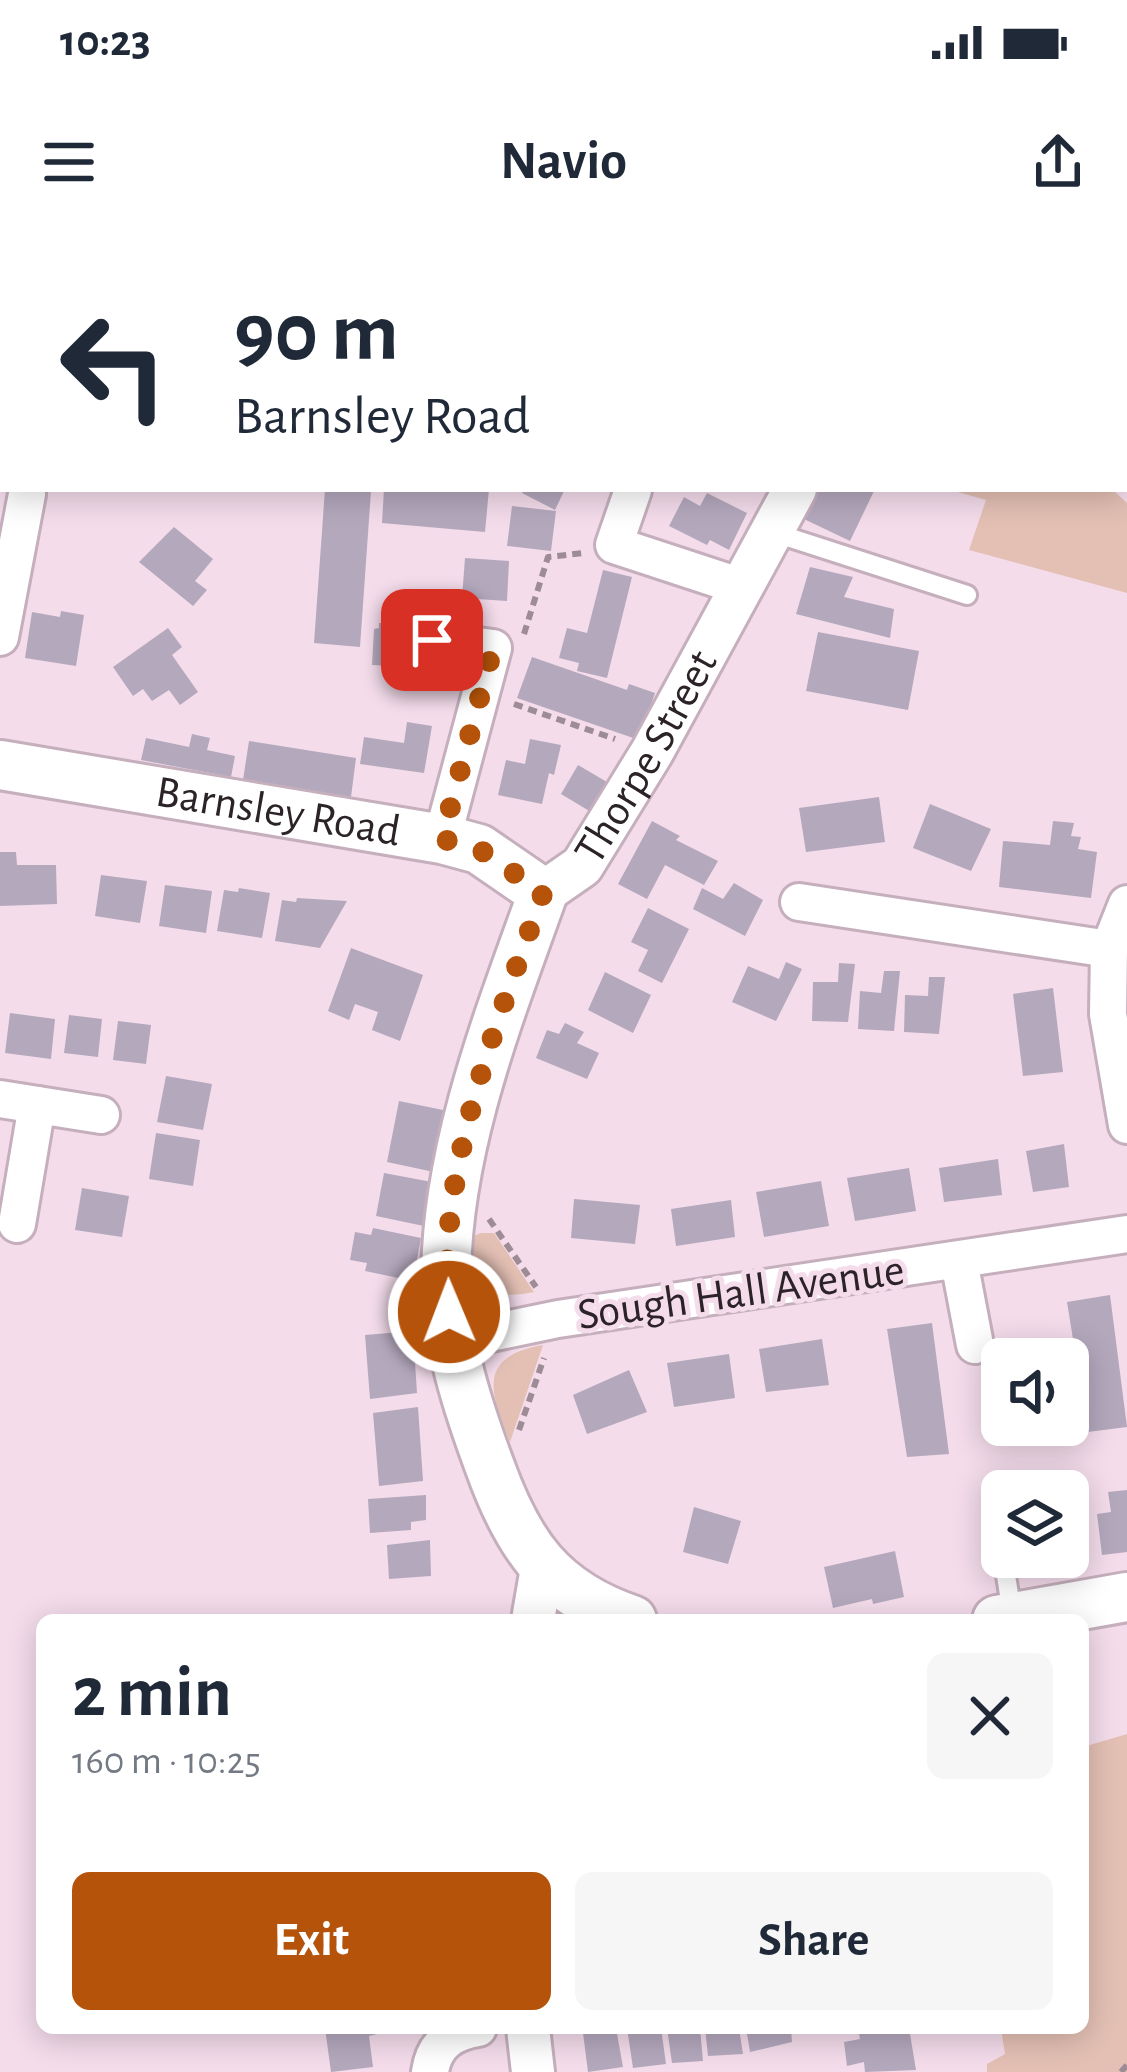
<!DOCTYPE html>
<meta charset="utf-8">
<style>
body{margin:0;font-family:"Alegreya Sans",sans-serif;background:#f6f6f7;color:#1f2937;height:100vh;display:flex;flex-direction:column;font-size:45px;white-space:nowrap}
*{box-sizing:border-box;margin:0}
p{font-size:39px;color:#747a83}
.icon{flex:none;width:66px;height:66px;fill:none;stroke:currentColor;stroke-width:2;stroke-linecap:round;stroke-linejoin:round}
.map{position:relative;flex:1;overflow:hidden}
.side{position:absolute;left:36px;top:1374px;width:1053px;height:420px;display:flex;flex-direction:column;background:#fff;border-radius:18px;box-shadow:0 6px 30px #0003}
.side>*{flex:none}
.guide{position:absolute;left:0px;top:0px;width:1128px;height:252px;box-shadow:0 6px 30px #0003;background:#fff;color:#1f2937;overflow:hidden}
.tools{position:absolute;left:981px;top:1098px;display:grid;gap:24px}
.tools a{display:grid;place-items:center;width:108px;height:108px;border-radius:18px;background:#fff;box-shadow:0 6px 30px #0003;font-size:60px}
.pin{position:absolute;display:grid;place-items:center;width:102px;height:102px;color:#fff;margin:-51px;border-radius:24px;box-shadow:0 6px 18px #0006}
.me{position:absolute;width:132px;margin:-66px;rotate:359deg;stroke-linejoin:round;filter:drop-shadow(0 0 9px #0008)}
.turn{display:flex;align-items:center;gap:42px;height:252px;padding:0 36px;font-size:54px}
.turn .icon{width:156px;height:156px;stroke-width:2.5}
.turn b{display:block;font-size:84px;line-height:102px}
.round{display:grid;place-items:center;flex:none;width:126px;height:126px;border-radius:18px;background:#f6f6f7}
.overview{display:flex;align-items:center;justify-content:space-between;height:204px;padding:0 36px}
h1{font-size:72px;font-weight:600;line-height:90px}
.cta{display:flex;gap:24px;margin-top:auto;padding:24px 36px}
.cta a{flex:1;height:138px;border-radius:18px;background:#b45309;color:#fff;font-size:48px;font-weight:600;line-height:138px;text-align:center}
.cta a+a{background:#f6f6f7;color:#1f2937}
.status{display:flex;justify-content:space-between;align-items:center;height:84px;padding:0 60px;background:#fff;direction:ltr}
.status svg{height:33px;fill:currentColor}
header{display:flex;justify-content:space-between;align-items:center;height:156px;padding:0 36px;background:#fff;font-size:54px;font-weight:600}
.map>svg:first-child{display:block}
.green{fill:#e4c0b4}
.building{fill:#b4a8bd}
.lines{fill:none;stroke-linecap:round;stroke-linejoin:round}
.service-casing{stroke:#c6afbd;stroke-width:24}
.minor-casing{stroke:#c6afbd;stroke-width:42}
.tertiary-casing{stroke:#c6afbd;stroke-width:48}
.secondary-casing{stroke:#c6afbd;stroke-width:54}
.path{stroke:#9d8c96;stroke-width:6;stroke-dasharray:9 6;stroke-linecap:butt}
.service{stroke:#fff;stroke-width:18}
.minor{stroke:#fff;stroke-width:36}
.tertiary{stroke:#fff;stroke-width:42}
.secondary{stroke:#fff;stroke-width:48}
.route{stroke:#b45309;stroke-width:21;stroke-dasharray:0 37.8}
.labels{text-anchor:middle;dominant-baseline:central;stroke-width:10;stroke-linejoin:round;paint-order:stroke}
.street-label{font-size:45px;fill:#2b2328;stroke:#f4dceb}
</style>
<div class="status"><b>10:23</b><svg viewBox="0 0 49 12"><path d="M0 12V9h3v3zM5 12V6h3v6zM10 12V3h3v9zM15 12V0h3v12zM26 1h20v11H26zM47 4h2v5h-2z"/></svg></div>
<header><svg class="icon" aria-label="menu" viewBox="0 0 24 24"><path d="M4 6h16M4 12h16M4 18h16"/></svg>Navio<svg class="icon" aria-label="share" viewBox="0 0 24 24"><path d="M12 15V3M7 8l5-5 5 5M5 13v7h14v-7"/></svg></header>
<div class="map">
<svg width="1127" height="1832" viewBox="0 0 1127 1832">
<rect width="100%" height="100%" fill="#f4dceb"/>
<g class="green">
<polygon points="947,249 1112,249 1127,263 1127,353 969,310 986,260"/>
<path d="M 481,993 L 494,993 L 534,1052 C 512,1057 474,1058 468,1027 C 466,1019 469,1007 469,998 Z"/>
<path d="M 543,1105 L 510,1202 C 491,1154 475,1117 543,1105 Z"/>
<polygon points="1127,1494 1127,1832 987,1832 987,1824 1005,1814 1001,1788 1083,1788 1083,1507"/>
</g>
<g class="building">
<polygon points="325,249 371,251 360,407 314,403"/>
<polygon points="384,249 489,249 485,292 382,283"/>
<polygon points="525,249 565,249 555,270 522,253"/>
<polygon points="818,249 875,249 850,301 804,279"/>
<polygon points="707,253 747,273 729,310 710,300 707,305 669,286 684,257 700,266"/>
<polygon points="512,266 556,271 551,311 507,306"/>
<polygon points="174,287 213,319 195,341 207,350 193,366 139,322"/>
<polygon points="465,318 509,321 507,361 462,358"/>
<polygon points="810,327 853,337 844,357 894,369 890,398 796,374"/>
<polygon points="603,330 632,337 607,438 577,431 579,423 559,418 567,388 587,393"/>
<polygon points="61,371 84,375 76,426 25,418 32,372 60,377"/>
<polygon points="397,381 414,382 411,427 372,425 374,389 379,388 379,383 390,383 390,389 396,390"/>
<polygon points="168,388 182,407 172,415 198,452 180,465 169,450 152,461 143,449 133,456 113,427"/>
<polygon points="818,392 919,411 908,470 806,451"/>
<polygon points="532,417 627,450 629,444 655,453 639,500 517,458"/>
<polygon points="407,482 432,486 424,533 360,524 364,497 404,503"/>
<polygon points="192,494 210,498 207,510 235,516 231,537 141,520 146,498 189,507"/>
<polygon points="530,499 561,505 554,535 549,533 542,564 498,555 506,520 525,524"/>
<polygon points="249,501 356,518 351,557 243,540"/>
<polygon points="578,525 624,552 606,581 561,554"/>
<polygon points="879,557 885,602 806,612 799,568"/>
<polygon points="930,564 991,589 971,631 913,608"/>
<polygon points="652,581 680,596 676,600 718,621 704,645 665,625 647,659 618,644"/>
<polygon points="1053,581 1074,583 1071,596 1081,597 1078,609 1097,612 1091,658 999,647 1003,601 1050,605"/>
<polygon points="0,612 16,612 17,625 56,625 57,664 0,666"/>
<polygon points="101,635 147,641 140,683 95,676"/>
<polygon points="734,643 763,660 745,696 693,669 702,648 723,659"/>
<polygon points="165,645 212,651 206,693 159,686"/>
<polygon points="239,648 270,653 262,698 217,691 224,650 238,652"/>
<polygon points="297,658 347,661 320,708 275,701 282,660 296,662"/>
<polygon points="648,668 689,689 662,743 638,731 648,710 631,702"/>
<polygon points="351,708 423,735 400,801 372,790 378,772 355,764 349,780 328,771"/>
<polygon points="786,722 802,729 776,781 732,762 748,726 779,739"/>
<polygon points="839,723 855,724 848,782 812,781 813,742 838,742"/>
<polygon points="884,731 900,731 894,791 858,789 860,751 881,753"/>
<polygon points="605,732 651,755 633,793 588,770"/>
<polygon points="929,737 945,737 939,794 904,792 905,755 928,756"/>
<polygon points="1053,748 1063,832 1023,836 1013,754"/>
<polygon points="10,773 55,779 51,819 5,813"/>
<polygon points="69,775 102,779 98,817 64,813"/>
<polygon points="118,781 151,785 146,824 113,820"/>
<polygon points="565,783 584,792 577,803 599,813 587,839 536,818 547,790 559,794"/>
<polygon points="166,836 212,844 203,890 157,882"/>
<polygon points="399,861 448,871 434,932 387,922"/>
<polygon points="156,893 200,900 193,946 149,939"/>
<polygon points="1064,904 1069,947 1033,952 1026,911"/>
<polygon points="998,919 1002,955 944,962 939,928"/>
<polygon points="909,928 916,971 855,981 847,938"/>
<polygon points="384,933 432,942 424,986 376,976"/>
<polygon points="821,941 829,986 764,997 756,952"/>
<polygon points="82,948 129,956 122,997 75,990"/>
<polygon points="574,959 640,965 635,1004 571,998"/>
<polygon points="731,960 735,997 676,1006 671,969"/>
<polygon points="373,988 421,998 413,1041 365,1031 367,1023 350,1020 355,992 371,995"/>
<polygon points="1110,1055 1127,1187 1088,1192 1067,1062"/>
<polygon points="932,1083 949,1214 907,1217 887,1089"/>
<polygon points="413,1091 417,1153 370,1159 365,1095"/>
<polygon points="822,1099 829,1145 766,1152 759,1109"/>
<polygon points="729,1114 735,1158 674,1167 667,1123"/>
<polygon points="629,1130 647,1172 587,1194 573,1155"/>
<polygon points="418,1167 423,1241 379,1246 373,1173"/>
<polygon points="1127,1250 1127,1312 1102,1315 1097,1274 1111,1272 1108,1252"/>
<polygon points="426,1255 426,1280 411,1282 411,1290 370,1293 368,1259"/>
<polygon points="694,1267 741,1281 728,1324 683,1312"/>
<polygon points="430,1300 431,1336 389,1339 387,1305"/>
<polygon points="895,1311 904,1357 873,1364 872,1359 833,1368 824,1327"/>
<polygon points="325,1788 376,1788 377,1794 369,1796 373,1827 331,1832"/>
<polygon points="616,1788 623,1827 588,1832 583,1793"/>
<polygon points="627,1788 661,1788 666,1824 633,1828"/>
<polygon points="667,1788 700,1788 703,1821 672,1823"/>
<polygon points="705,1788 739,1788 743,1814 708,1816"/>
<polygon points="746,1788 791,1788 792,1802 750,1812"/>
<polygon points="858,1788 909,1788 916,1830 865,1832 864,1822 847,1826 844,1802 860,1799"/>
</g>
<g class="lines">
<g class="service-casing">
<g id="service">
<polyline points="1125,164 1127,164"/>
<polyline points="772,292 967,355"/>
<polyline points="1003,1317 1012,1373"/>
</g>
</g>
<g class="minor-casing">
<g id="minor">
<polyline points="151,3 153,0"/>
<polyline points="633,250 614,305 742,347"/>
<polyline points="0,397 27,254"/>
<polyline points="432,400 493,408 442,599"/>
<polyline points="799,662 1109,709"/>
<polyline points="1127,664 1109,709 1108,774 1127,885"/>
<polyline points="0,859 101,875"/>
<polyline points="17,984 37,865"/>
<polyline points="959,1021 975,1105"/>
<polyline points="452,1101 558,1079 1127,994"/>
<path d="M 430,1832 C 434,1804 452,1792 478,1788"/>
</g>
</g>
<g class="tertiary-casing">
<g id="tertiary">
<polyline points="926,3 928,0"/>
<path id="s1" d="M 543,653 L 582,626 L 652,512 L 795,249"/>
<polyline points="533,1380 542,1328"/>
<polyline points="528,1788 533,1832"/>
</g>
</g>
<g class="secondary-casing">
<g id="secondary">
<path id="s2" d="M 0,525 L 442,599 L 479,609 L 543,653 C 499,776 446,908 446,1041 C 447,1104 468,1168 490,1227 C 518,1305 551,1353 632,1380"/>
<polyline points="997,1380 1127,1357"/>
</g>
</g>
<g class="path">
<polyline points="0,38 3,40"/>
<polyline points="1125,236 1127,238"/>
<polyline points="524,394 548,317 584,313"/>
<polyline points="514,464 615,499"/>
<polyline points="489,979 536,1047"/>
<polyline points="519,1190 544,1118"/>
<polyline points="1121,1832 1127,1825"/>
</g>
<use href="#service" class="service"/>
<use href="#minor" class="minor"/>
<use href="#tertiary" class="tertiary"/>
<use href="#secondary" class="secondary"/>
</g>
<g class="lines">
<path class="route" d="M 432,400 L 493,408 L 442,599 L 479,609 L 543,653 C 498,780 435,936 449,1072"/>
</g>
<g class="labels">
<g class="street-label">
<text stroke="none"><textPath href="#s1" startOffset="174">Thorpe Street</textPath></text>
<text stroke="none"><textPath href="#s2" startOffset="282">Barnsley Road</textPath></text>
<text transform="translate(741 1053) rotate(-8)">Sough Hall Avenue</text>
</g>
</g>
</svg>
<div class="tools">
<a><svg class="icon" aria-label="sound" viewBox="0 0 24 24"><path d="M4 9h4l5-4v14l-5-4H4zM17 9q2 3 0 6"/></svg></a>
<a><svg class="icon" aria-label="layers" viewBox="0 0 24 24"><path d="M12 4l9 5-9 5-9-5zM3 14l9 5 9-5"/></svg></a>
</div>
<div class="pin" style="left:432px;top:400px;background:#d93025"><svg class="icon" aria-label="arrive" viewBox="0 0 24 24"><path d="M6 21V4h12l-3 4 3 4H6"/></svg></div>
<svg class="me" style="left:449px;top:1072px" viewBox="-20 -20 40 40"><circle r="17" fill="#b45309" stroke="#fff" stroke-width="3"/><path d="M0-11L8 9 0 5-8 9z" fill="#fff"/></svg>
<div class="guide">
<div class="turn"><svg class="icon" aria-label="left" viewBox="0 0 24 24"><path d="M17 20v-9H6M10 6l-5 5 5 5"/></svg><div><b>90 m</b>Barnsley Road</div></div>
</div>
<section class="side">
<div class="overview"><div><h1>2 min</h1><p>160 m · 10:25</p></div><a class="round"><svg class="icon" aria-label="close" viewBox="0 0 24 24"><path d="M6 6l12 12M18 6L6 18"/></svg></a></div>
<div class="cta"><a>Exit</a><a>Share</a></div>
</section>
</div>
